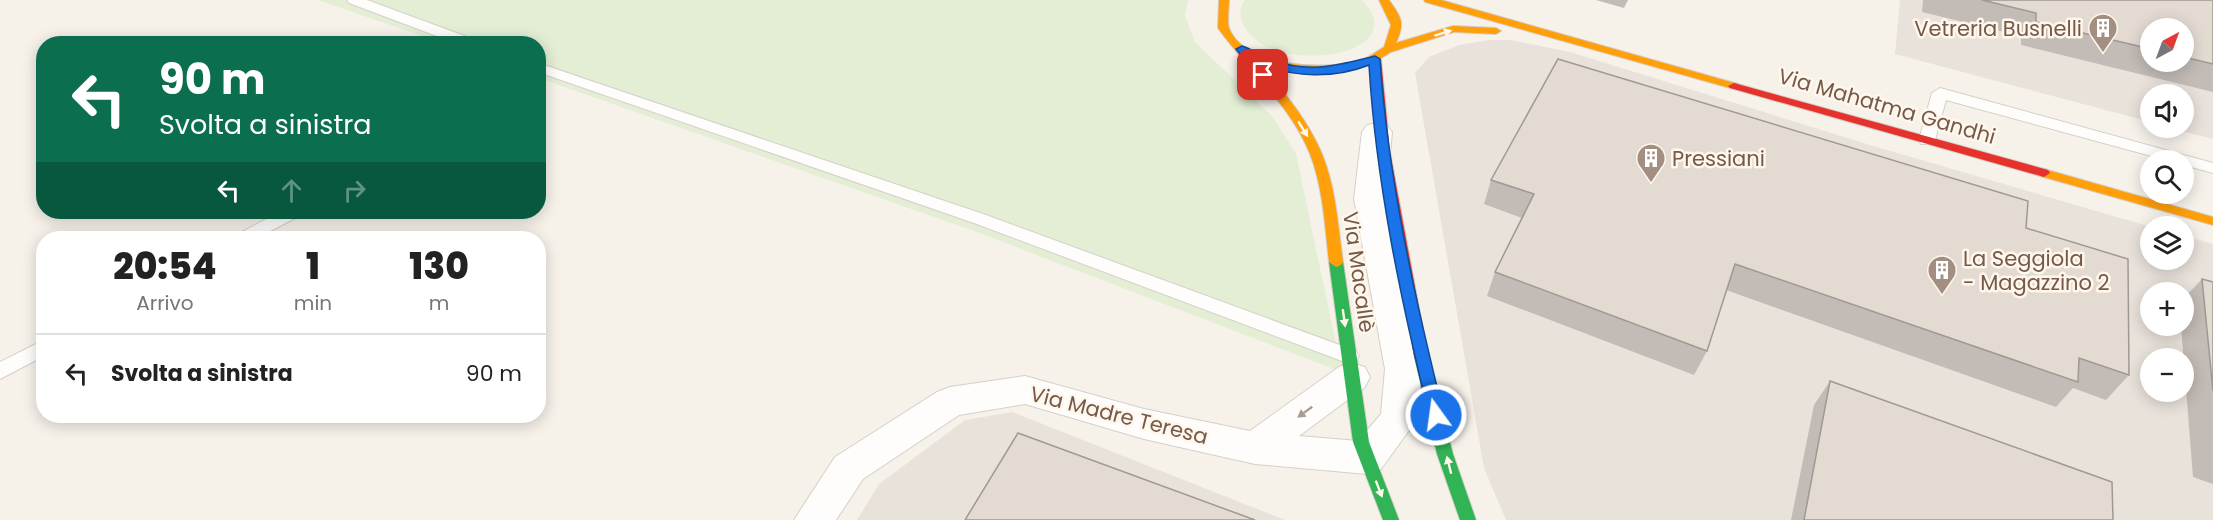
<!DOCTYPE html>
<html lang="it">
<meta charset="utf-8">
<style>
body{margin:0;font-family:Poppins,sans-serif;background:#f6f6f6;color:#222;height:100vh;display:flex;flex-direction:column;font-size:22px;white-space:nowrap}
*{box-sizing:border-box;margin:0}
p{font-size:20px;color:#767676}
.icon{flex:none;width:33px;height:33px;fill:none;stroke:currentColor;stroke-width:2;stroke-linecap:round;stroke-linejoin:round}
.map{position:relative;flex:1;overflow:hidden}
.side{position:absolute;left:36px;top:231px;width:510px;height:192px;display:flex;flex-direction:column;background:#fff;border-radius:24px;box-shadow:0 3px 15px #0003}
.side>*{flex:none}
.guide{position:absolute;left:36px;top:36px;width:510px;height:183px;border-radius:24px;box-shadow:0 3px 15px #0003;background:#0b6e4f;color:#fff;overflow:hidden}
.needle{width:39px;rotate:41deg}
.buttons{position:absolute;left:2140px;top:18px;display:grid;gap:12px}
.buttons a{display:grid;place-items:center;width:54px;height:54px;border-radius:50%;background:#fff;box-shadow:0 3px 15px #0003;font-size:30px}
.pin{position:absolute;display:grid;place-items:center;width:51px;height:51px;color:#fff;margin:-26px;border-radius:12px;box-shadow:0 3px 9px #0006}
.me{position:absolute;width:66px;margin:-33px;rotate:346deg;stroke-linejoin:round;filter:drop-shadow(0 0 4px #0008)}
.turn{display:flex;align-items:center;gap:21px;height:126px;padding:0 24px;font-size:27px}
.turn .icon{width:78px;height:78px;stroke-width:2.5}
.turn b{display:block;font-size:42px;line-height:51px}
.lanes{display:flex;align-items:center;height:57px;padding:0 24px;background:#0003;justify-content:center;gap:30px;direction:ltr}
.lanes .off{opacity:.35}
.eta{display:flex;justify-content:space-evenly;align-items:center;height:102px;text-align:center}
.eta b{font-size:36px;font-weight:800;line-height:42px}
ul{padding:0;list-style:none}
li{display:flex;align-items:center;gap:18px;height:78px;padding:0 24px;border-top:2px solid #e0e0e0}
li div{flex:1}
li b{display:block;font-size:22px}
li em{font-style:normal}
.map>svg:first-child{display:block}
.industrial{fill:#e9e2db;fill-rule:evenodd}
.green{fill:#e3eed5}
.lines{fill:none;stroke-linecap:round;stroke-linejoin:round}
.lane-casing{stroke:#d6cfc8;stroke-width:2}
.street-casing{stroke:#d6cfc8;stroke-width:2}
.fast-casing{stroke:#d6cec6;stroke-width:2}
.slow-casing{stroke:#d6cec6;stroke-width:2}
.jam-casing{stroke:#d6cec6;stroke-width:2}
.lane{fill:#fefdfc;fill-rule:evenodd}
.street{fill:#fefdfc;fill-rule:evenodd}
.fast{fill:#30b455;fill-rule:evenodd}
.slow{fill:#ff9f0a;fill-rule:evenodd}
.jam{fill:#e5322d;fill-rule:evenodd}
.wall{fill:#c3bbb5;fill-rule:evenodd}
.building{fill:#e3dad2;stroke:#9f9993;stroke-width:1.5}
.oneway{fill:#fff7eb}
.oneway2{fill:#ac9b91}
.route{fill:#1a73e8;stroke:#114b97;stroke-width:1.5}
.labels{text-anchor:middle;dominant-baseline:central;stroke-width:5;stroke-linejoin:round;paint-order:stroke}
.poi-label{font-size:21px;fill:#75594a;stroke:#fff7eb;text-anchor:start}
.street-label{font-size:21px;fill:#75594a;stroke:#fff7eb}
</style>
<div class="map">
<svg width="2213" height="520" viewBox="0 0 2213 520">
<rect width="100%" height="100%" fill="#f6f2ea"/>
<g class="industrial">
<path d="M 1900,0 L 2213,0 L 2213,139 L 2170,128 L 2184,128 L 2184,94 L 2151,94 L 2151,122 L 1895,54 ZM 2151,28 L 2184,28 L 2184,62 L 2151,62 Z"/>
<path d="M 1489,40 L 1511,40 L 1570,52 L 1870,145 L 2151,227 L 2151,260 L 2184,260 L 2184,236 L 2213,244 L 2213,520 L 1506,520 L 1484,468 L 1415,73 L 1429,57 L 1459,45 ZM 2151,292 L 2184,292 L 2184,326 L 2151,326 ZM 2151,358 L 2184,358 L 2184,392 L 2151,392 Z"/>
<polygon points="1012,412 1285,520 857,520 879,484 965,420"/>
</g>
<g class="green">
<polygon points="318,0 1188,0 1185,16 1195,42 1273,117 1296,154 1342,372 974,231 539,78 538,44 442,43"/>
<path d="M 1245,0 L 1362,0 C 1419,58 1262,80 1242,21 C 1239,14 1240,6 1245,0 Z"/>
</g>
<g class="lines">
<g class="lane-casing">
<g id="lane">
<polygon points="347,0 367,0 478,41 480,44 458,44 349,3"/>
<polygon points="538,63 986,215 1356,351 1359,356 1356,361 1349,363 1342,361 974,223 538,72"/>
<polygon points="1940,88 2213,163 2213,173 2184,165 2184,160 2166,160 1946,100 1935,140 1933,144 1921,144 1919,140 1932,93"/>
<polygon points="280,212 302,212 299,216 257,238 235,238 238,234"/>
<polygon points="44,340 44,356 0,379 0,362"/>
</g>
</g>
<g class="street-casing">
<polygon id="street" points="1377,123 1387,125 1392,132 1386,199 1421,369 1418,418 1381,469 1367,474 1255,464 1144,439 1025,404 959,415 863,479 836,520 794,520 835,457 937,392 950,387 1025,376 1144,409 1250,431 1339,367 1352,363 1365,367 1370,377 1365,387 1299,436 1358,441 1381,414 1385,369 1354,199 1362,132 1367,125"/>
</g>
<g class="fast-casing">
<g id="fast">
<polygon points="1336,257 1343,262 1369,442 1399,520 1383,520 1353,442 1329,262"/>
<polygon points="1421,351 1426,353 1428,357 1453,454 1476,520 1460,520 1437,454 1414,357 1416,353"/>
</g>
</g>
<g class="slow-casing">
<g id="slow">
<path d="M 1219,0 L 1229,0 C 1229,8 1227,21 1229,28 C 1245,68 1325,70 1360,61 C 1368,58 1376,52 1384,47 L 1391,25 L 1379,0 L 1389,0 C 1402,18 1405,23 1396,43 L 1453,26 L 1496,28 L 1501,31 L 1496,34 L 1454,32 L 1391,52 L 1370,65 L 1335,73 L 1300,73 L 1260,63 C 1283,91 1308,120 1322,154 C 1336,188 1338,226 1343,262 L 1341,265 L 1336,267 L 1329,262 C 1325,226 1323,187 1310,154 C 1290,104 1248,70 1218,28 Z"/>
<polygon points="1424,0 1441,0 1738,84 1740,86 1734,89 1730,88 1425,2"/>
<polygon points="2044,169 2213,217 2213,225 2040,176 2038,173"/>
</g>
</g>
<g class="jam-casing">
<g id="jam">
<polygon points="1375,56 1381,59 1390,152 1428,357 1426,361 1416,361 1414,357 1378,152 1369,59"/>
<polygon points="1734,83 2048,170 2050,173 2044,177 1730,88 1728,86"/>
</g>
</g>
<use href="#lane" class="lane"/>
<use href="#street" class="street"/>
<use href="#fast" class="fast"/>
<use href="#slow" class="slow"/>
<use href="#jam" class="jam"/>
</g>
<g class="wall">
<polygon points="1596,0 1628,0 1624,8"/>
<path d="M 1923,0 L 2213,0 L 2213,92 L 2021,45 L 2021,36 L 1922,12 ZM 2151,28 L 2184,28 L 2184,62 L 2151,62 Z"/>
<polygon points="1491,180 2026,228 2129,375 2106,400 2073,388 2056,407 1726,290 1707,351 1694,375 1487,296 1495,272 1522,218 1484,204"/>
<polygon points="2202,279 2213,282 2213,484 2193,477 2181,326 2184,326 2184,298"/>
<polygon points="1830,381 2113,520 1791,520 1814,405"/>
</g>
<g class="building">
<polygon points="1982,0 2213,0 2213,64 2184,57 2184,28 2151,28 2151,49 2036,22 2036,13"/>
<polygon points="1558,59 2028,201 2026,228 2128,259 2129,375 2079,358 2078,382 1735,264 1707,351 1495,272 1534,194 1491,180"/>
<polygon points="2202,279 2213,282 2213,391"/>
<polygon points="1830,381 2112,482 2113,520 1804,520"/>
<polygon points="1018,433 1255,520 965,520"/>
</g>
<defs><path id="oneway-solid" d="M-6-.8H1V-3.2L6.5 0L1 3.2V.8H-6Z" transform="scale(1.5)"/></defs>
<g class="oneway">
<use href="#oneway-solid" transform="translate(1443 33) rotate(-17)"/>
<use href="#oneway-solid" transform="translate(1303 129) rotate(58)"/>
<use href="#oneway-solid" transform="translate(1344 318) rotate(82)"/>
<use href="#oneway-solid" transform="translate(1449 465) rotate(-104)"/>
<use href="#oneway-solid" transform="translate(1379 489) rotate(69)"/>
</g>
<use class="oneway2" href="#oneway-solid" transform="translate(1305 412) rotate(144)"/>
<path class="route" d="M 1242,46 C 1252,49 1261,56 1272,60 C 1310,74 1338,65 1375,56 L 1380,59 C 1388,179 1415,299 1444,415 L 1442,419 L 1431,419 L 1429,415 C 1401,301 1376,183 1369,65 C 1337,78 1291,79 1259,62 L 1269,75 L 1263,78 L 1259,77 L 1236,49 Z"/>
<defs>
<g id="building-pin" transform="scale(1.5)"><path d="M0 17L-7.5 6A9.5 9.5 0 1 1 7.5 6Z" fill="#a28f82" stroke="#fff7eb"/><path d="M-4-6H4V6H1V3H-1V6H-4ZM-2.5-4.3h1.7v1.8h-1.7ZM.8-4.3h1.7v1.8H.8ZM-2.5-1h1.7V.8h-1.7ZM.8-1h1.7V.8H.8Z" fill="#fff"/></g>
</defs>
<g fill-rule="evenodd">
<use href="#building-pin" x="2103" y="28"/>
<use href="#building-pin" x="1651" y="158"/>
<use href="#building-pin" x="1942" y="270"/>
</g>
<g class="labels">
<g class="poi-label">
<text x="2082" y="28" text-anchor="end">Vetreria Busnelli</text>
<text x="1672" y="158">Pressiani</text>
<text x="1963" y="258">La Seggiola<tspan x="1963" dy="24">- Magazzino 2</tspan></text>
</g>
<g class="street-label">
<text transform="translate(1887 106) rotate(16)">Via Mahatma Gandhi</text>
<text transform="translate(1359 272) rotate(82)">Via Macallè</text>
<text transform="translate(1119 415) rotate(14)">Via Madre Teresa</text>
</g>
</g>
</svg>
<div class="buttons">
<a><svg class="needle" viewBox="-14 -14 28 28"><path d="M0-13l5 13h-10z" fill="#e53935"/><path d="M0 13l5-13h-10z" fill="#767676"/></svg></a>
<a><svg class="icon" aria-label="sound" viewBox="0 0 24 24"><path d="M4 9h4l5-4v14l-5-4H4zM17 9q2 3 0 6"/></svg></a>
<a><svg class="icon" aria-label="search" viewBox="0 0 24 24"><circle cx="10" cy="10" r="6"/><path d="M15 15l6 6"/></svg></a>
<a><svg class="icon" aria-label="layers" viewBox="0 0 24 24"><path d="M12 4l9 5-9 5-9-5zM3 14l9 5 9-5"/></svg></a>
<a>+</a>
<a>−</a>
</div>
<div class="pin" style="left:1263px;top:75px;background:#d93025"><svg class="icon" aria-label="arrive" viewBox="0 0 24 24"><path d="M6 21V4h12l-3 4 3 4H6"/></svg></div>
<svg class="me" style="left:1436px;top:415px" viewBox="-20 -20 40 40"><circle r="17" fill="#1a73e8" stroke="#fff" stroke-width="3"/><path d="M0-11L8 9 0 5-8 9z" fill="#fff"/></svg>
<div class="guide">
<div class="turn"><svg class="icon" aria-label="left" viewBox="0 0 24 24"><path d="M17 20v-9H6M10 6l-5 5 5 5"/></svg><div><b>90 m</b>Svolta a sinistra</div></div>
<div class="lanes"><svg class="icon" aria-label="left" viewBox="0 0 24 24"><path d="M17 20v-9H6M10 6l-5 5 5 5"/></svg><svg class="icon off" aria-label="ahead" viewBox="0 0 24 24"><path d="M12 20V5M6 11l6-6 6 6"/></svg><svg class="icon off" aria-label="right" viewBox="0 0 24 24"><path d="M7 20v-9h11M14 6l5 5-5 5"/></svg></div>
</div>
<section class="side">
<div class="eta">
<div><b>20:54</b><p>Arrivo</p></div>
<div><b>1</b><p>min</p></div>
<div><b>130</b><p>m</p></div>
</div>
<ul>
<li><svg class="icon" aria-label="left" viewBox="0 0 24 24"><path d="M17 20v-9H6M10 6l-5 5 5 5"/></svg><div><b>Svolta a sinistra</b></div><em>90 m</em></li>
</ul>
</section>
</div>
